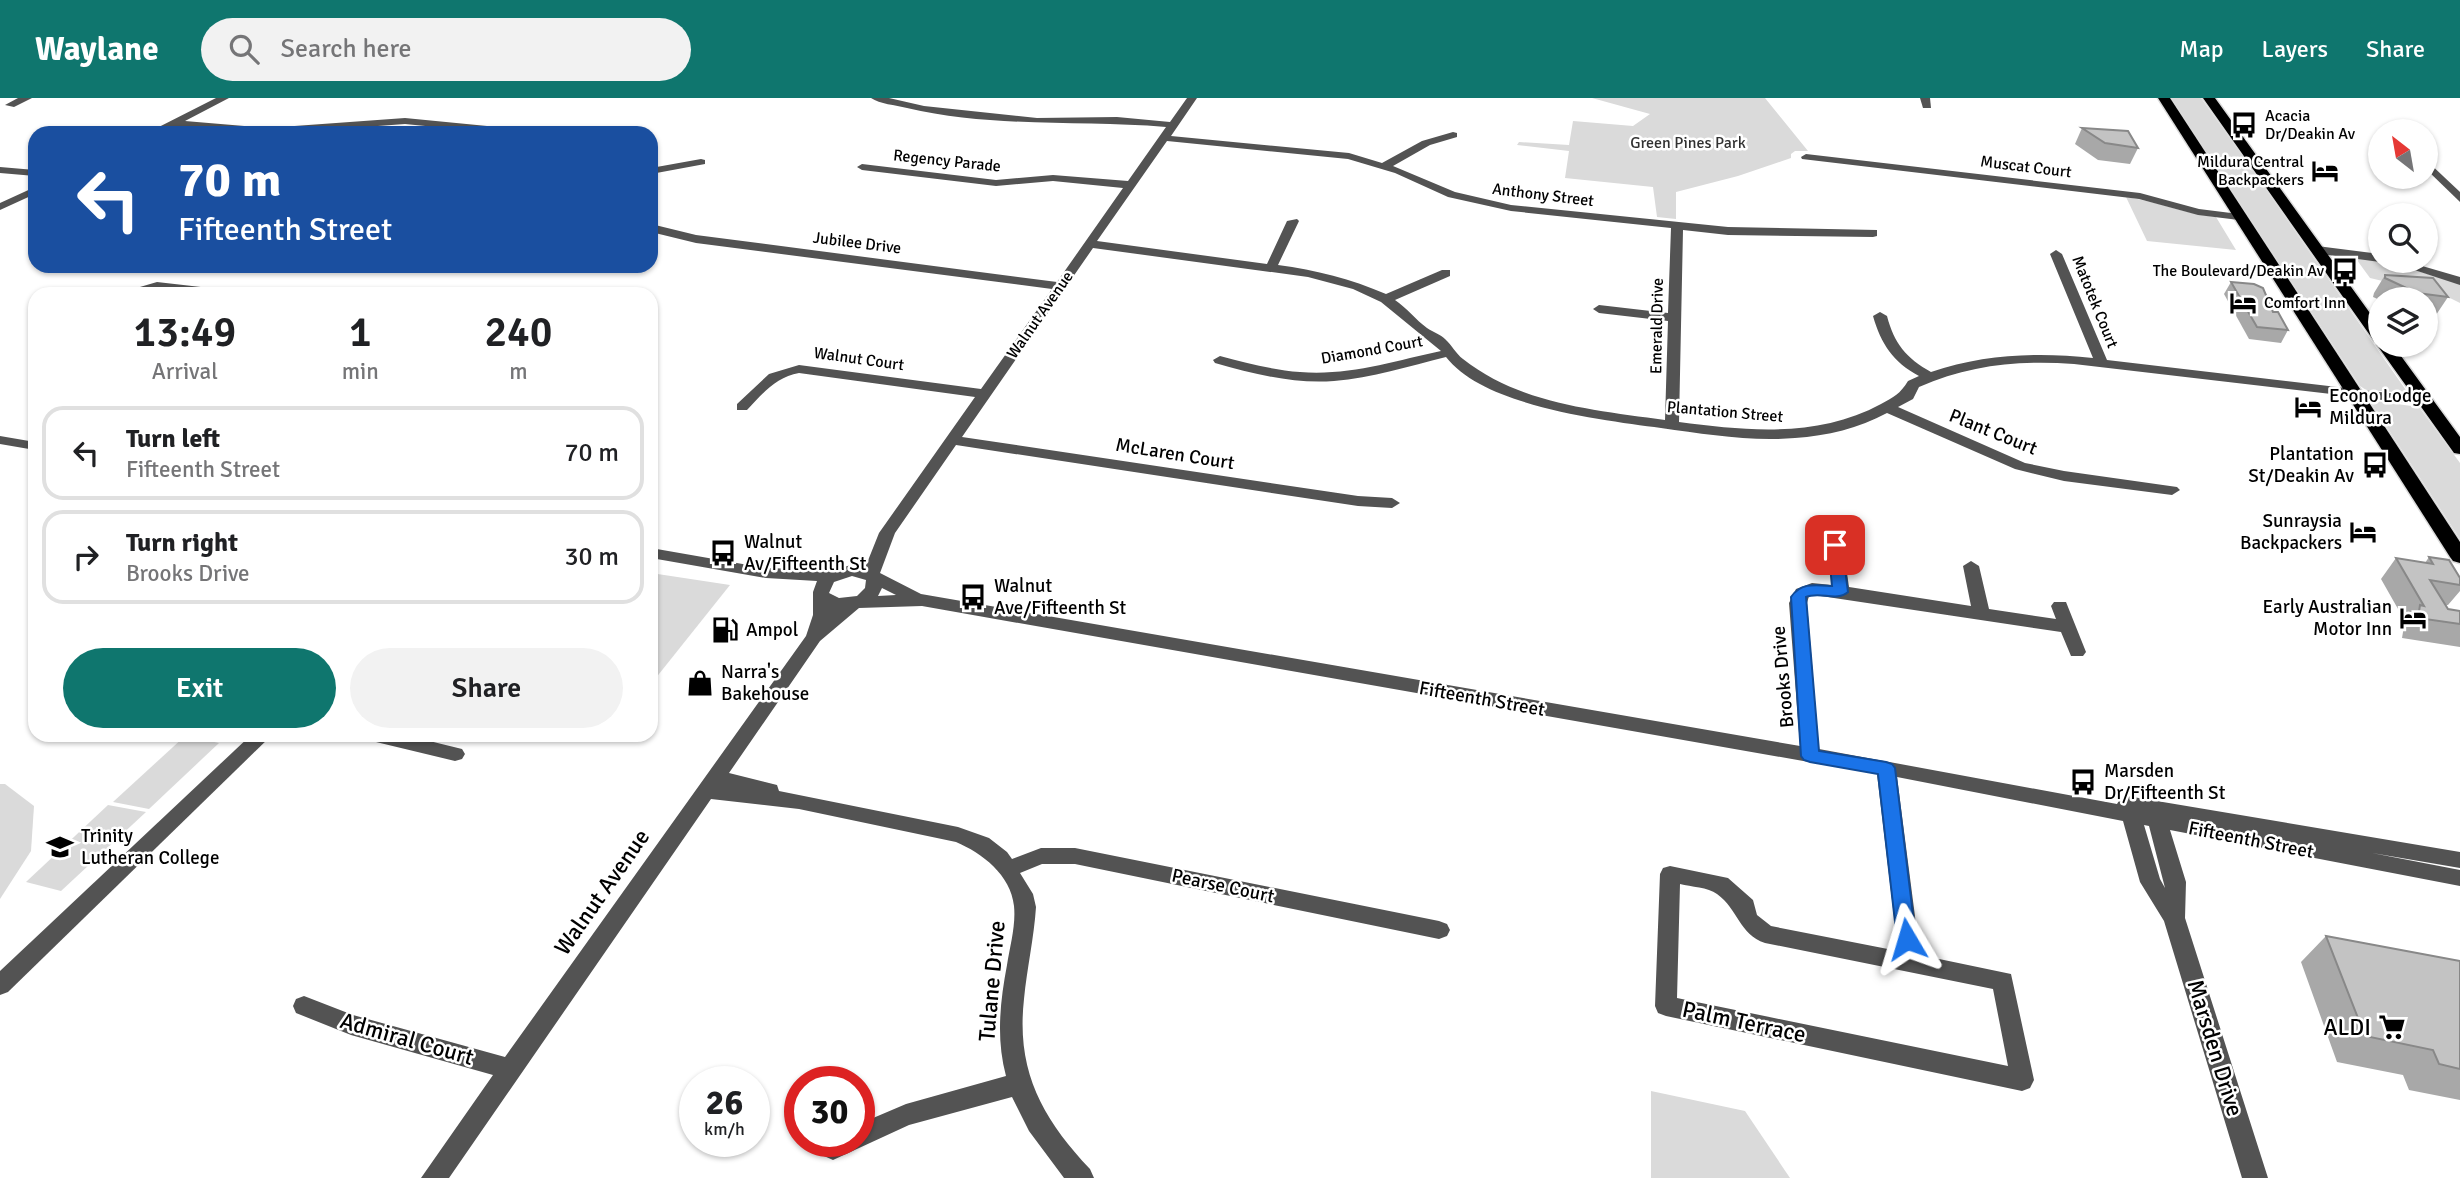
<!DOCTYPE html>
<style>
body{margin:0;font-family:Signika,sans-serif;background:#f2f2f2;color:#202124;height:100vh;display:flex;flex-direction:column;font-size:26px;white-space:nowrap}
*{box-sizing:border-box;margin:0}
p{font-size:23px;color:#757577}
.icon{flex:none;width:38px;height:38px;fill:none;stroke:currentColor;stroke-width:2;stroke-linecap:round;stroke-linejoin:round}
.map{position:relative;flex:1;overflow:hidden}
.drawer{position:absolute;left:28px;top:189px;width:630px;height:455px;display:flex;flex-direction:column;background:#fff;border-radius:21px;box-shadow:0 2px 5px #0004}
.drawer>*{flex:none}
.banner{position:absolute;left:28px;top:28px;width:630px;height:147px;border-radius:21px;box-shadow:0 2px 5px #0004;background:#1a4fa0;color:#fff;overflow:hidden}
.needle{width:46px;rotate:329deg}
.buttons{position:absolute;left:2368px;top:21px;display:grid;gap:14px}
.buttons a{display:grid;place-items:center;width:70px;height:70px;border-radius:50%;background:#fff;box-shadow:0 2px 5px #0004;font-size:35px}
.speed{position:absolute;left:679px;top:968px;display:flex;gap:14px;font-size:35px;font-weight:700;text-align:center}
.speed>*{display:grid;place-content:center;width:91px;height:91px;border-radius:50%;background:#fff;box-shadow:0 2px 5px #0004;line-height:1}
.speed small{font-size:18px;font-weight:400}
.speed .limit{border:10px solid #d22;background:#fff;color:#111}
.pin{position:absolute;display:grid;place-items:center;width:60px;height:60px;color:#fff;margin:-30px;border-radius:14px;box-shadow:0 4px 10px #0006}
.me{position:absolute;width:77px;margin:-38px;rotate:353deg;stroke-linejoin:round;filter:drop-shadow(0 0 5px #0008)}
.turn{display:flex;align-items:center;gap:24px;height:147px;padding:0 35px;font-size:32px}
.turn .icon{width:91px;height:91px;stroke-width:2.5}
.turn b{display:block;font-size:49px;line-height:60px}
.eta{display:flex;justify-content:space-evenly;align-items:center;height:119px;text-align:center}
.eta b{font-size:42px;font-weight:600;line-height:49px}
.button{display:flex;gap:14px;margin-top:auto;padding:14px 35px}
.button a{flex:1;height:80px;border-radius:42px;background:#0f766e;color:#fff;font-size:28px;font-weight:600;line-height:80px;text-align:center}
.button a+a{background:#f2f2f2;color:#202124}
ul{padding:0;list-style:none}
li{display:flex;align-items:center;gap:21px;height:94px;margin:0 14px 10px;padding:0 21px;border:4px solid #e0e0e0;border-radius:21px}
li div{flex:1}
li b{display:block;font-size:26px}
li em{font-style:normal}
header{display:flex;align-items:center;gap:42px;box-sizing:border-box;height:98px;padding:0 35px;background:#0f766e;color:#fff}
header strong{font-size:33px}
nav{display:flex;gap:38px;margin-inline-start:auto;font-size:24px}
.search{width:490px;height:63px;background:#f2f2f2;display:flex;align-items:center;gap:18px;box-sizing:border-box;padding:0 24px;border-radius:38px;color:#757577;font-size:26px}
.map>svg:first-child{display:block}
.green{fill:#dadada}
.lines{fill:none;stroke-linecap:round;stroke-linejoin:round}
.highway-casing{stroke:#dbdbdb;stroke-width:3}
.minor{fill:#535353;fill-rule:evenodd}
.highway{fill:#000;fill-rule:evenodd}
.wall{fill:#a8a8a8}
.building{fill:#c3c3c3;stroke:#888;stroke-width:2}
.route{fill:#1a73e8;stroke:#114b97;stroke-width:2}
.labels{text-anchor:middle;dominant-baseline:central;stroke-width:5;stroke-linejoin:round;paint-order:stroke}
.far-poi-label{font-size:16px;fill:#000;stroke:#fff;text-anchor:start}
.far-park-label{font-size:16px;fill:#313131;stroke:#fff}
.far-street-label{font-size:16px;fill:#000;stroke:#fff}
.poi-label{font-size:19px;fill:#000;stroke:#fff;text-anchor:start}
.street-label{font-size:19px;fill:#000;stroke:#fff}
.near-street-label{font-size:23px;fill:#000;stroke:#fff}
.near-poi-label{font-size:23px;fill:#000;stroke:#fff;text-anchor:end}
</style>
<header>
<strong>Waylane</strong>
<div class="search"><svg class="icon" aria-label="search" viewBox="0 0 24 24"><circle cx="10" cy="10" r="6"/><path d="M15 15l6 6"/></svg>Search here</div>
<nav><a>Map</a><a>Layers</a><a>Share</a></nav>
</header>
<div class="map">
<svg width="2460" height="1080" viewBox="0 0 2460 1080">
<rect width="100%" height="100%" fill="#fff"/>
<g class="green">
<polygon points="1592,0 1765,0 1808,53 1795,53 1791,56 1791,60 1738,78 1676,94 1676,121 1657,119 1653,89 1565,80 1569,53 1517,47 1519,44 1569,47 1573,23 1633,28 1650,16"/>
<polygon points="2171,0 2201,0 2244,60 2223,61 2208,57"/>
<polygon points="2220,67 2245,69 2253,73 2408,295 2366,292 2360,288 2216,69"/>
<path d="M 2126,99 C 2157,103 2185,116 2216,119 L 2236,152 L 2147,143 Z"/>
<polygon points="2354,158 2392,165 2460,186 2460,205 2446,198 2370,180"/>
<polygon points="2375,303 2419,309 2460,365 2460,441 2371,305"/>
<polygon points="651,475 730,487 651,586"/>
<polygon points="185,638 219,645 149,711 113,704"/>
<polygon points="0,686 5,686 34,708 31,753 0,801"/>
<polygon points="108,707 146,714 61,793 26,784"/>
<polygon points="1651,993 1745,1013 1790,1080 1651,1080"/>
</g>
<g class="lines">
<g class="highway-casing">
<g id="highway">
<polygon points="2158,0 2170,0 2460,444 2460,465 2453,463 2450,459"/>
<polygon points="2203,0 2215,0 2380,229 2380,247 2393,247 2460,339 2460,356 2454,355 2377,247 2379,244 2374,243"/>
</g>
</g>
<g class="minor">
<polygon points="18,0 32,0 14,9 5,7"/>
<polygon points="216,0 229,0 185,23 267,30 405,20 528,32 533,35 496,35 405,26 283,35 174,28 160,35 147,35"/>
<path d="M 871,0 L 889,0 L 924,8 L 1037,20 L 1117,19 L 1170,24 L 1187,0 L 1197,0 L 1171,38 L 1349,55 L 1382,65 L 1422,43 L 1453,34 L 1457,35 L 1457,39 L 1430,47 L 1393,68 L 1455,94 L 1511,107 L 1728,129 L 1877,132 L 1877,138 L 1873,139 L 1728,137 L 1683,132 L 1679,324 C 1748,333 1818,340 1881,306 C 1894,299 1900,296 1908,283 L 1919,278 C 1893,264 1881,246 1873,218 L 1880,214 L 1887,218 C 1894,245 1906,260 1931,274 C 1984,256 2038,254 2093,260 L 2050,156 L 2056,152 L 2062,156 L 2107,262 L 2431,300 L 2433,303 L 2426,307 L 2074,266 C 2019,262 1969,267 1919,289 L 1913,301 L 1898,309 L 2025,365 L 2064,373 L 2177,389 L 2180,392 L 2172,397 L 2064,383 L 2015,371 L 1887,315 C 1859,330 1827,338 1795,340 C 1751,344 1705,336 1661,330 C 1603,322 1485,309 1446,259 C 1409,268 1372,280 1334,283 C 1293,286 1254,276 1215,265 L 1213,262 L 1220,258 C 1247,265 1273,272 1300,274 C 1349,278 1394,263 1441,253 L 1381,204 L 1353,191 L 1308,179 L 1093,150 L 962,339 L 1358,398 L 1392,400 L 1400,405 L 1392,410 L 1358,408 L 956,347 L 895,435 L 880,475 L 921,496 L 1800,648 L 1789,505 L 1796,491 L 1812,485 L 1832,487 L 1827,447 L 1829,443 L 1835,442 L 1843,447 L 1849,489 L 1971,508 L 1963,468 L 1971,463 L 1979,468 L 1989,511 L 2056,521 L 2051,508 L 2054,504 L 2066,504 L 2086,554 L 2083,558 L 2071,558 L 2061,534 L 1814,497 L 1809,498 L 1807,505 L 1819,651 L 2117,706 L 2120,701 L 2127,698 L 2460,754 L 2460,770 L 2372,755 L 2460,772 L 2460,788 L 2170,732 L 2186,784 L 2185,820 L 2268,1080 L 2242,1080 L 2164,823 L 2140,784 L 2123,723 L 1897,679 L 1920,857 L 2011,876 L 2034,982 L 2030,990 L 2022,993 L 1666,918 L 1658,915 L 1655,908 L 1660,776 L 1663,770 L 1670,768 L 1728,780 L 1753,802 L 1757,817 L 1771,828 L 1898,853 L 1877,676 L 922,508 L 859,510 L 820,543 L 729,675 L 777,687 L 779,693 L 958,729 L 989,740 L 1007,754 L 1012,761 L 1041,750 L 1075,750 L 1439,823 L 1447,826 L 1450,832 L 1447,838 L 1439,841 L 1075,766 L 1042,766 L 1020,775 L 1033,796 L 1036,809 C 1034,840 1027,870 1024,901 C 1016,973 1042,1020 1090,1071 L 1094,1080 L 1064,1080 L 1029,1033 L 1012,999 L 909,1027 L 833,1062 L 824,1058 L 821,1050 L 824,1043 L 859,1043 L 859,1026 L 906,1006 L 1006,978 C 996,941 1000,904 1007,867 C 1010,848 1016,827 1014,808 C 1011,777 982,755 956,744 L 799,711 L 711,701 L 449,1080 L 421,1080 L 493,977 L 351,937 L 296,915 L 293,908 L 296,901 L 304,898 L 353,917 L 505,959 L 806,538 L 813,517 L 813,494 L 817,483 L 766,480 L 651,460 L 651,450 L 766,470 L 829,472 L 852,467 L 865,470 L 879,435 L 975,299 L 799,275 C 776,279 762,296 747,312 L 737,312 L 737,306 L 769,276 L 799,267 L 981,291 L 1052,191 L 696,145 L 651,134 L 651,126 L 696,137 L 1057,184 L 1123,90 L 1053,83 L 996,88 L 862,72 L 857,69 L 862,66 L 996,82 L 1053,77 L 1128,83 L 1166,29 C 1080,22 992,30 907,10 C 895,7 880,6 871,0 ZM 1167,43 L 1348,61 L 1395,75 L 1448,99 L 1511,113 L 1671,130 L 1668,215 L 1599,207 L 1593,211 L 1599,215 L 1668,223 L 1665,322 C 1595,312 1520,306 1463,261 C 1456,256 1452,247 1445,241 C 1440,236 1433,234 1427,230 C 1416,222 1407,210 1395,202 L 1450,178 L 1450,172 L 1442,172 L 1386,196 C 1351,181 1316,172 1278,167 L 1299,123 L 1297,121 L 1287,123 L 1267,166 L 1097,143 ZM 852,478 L 866,482 L 865,490 L 857,498 L 839,500 L 829,495 L 834,484 ZM 882,490 L 896,497 L 878,498 ZM 2144,727 L 2149,728 L 2165,790 L 2160,781 ZM 1680,786 C 1691,789 1708,789 1717,796 C 1738,811 1739,836 1765,845 L 1993,891 L 2008,968 L 1677,900 Z"/>
<polygon points="1920,0 1930,0 1931,10 1923,10"/>
<polygon points="1806,56 2140,95 2199,111 2239,116 2245,119 2239,122 2198,117 2139,101 1802,61 1801,59"/>
<polygon points="2203,59 2256,63 2261,66 2256,69 2199,64 2199,60"/>
<polygon points="701,61 705,62 705,66 651,76 651,70"/>
<polygon points="2426,62 2460,94 2460,104 2426,71"/>
<polygon points="0,69 35,72 35,78 0,75"/>
<polygon points="35,89 35,96 0,112 0,105"/>
<polygon points="2317,148 2380,156 2380,163 2384,163 2380,164 2313,155 2313,149"/>
<polygon points="2387,163 2405,163 2460,179 2460,187"/>
<path d="M 157,184 L 227,192 L 233,196 C 209,196 185,193 160,192 C 147,192 130,196 116,196 Z"/>
<polygon points="0,338 35,344 35,352 0,346"/>
<polygon points="251,637 272,637 8,894 0,897 0,873"/>
<polygon points="367,637 405,637 462,651 465,656 462,661 455,663 376,644 369,642"/>
</g>
<use href="#highway" class="highway"/>
</g>
<g class="wall">
<polygon points="2082,30 2138,50 2130,66 2098,62 2075,46"/>
<polygon points="2385,177 2448,199 2436,217 2426,216 2426,201 2380,202 2373,199 2374,195"/>
<polygon points="2231,184 2273,214 2288,232 2281,245 2249,241 2224,196"/>
<polygon points="2429,459 2460,480 2460,493 2448,507 2445,507 2460,526 2460,549 2402,540 2404,528 2406,525 2381,481 2396,460 2425,465"/>
<polygon points="2326,838 2460,863 2460,1002 2409,992 2403,977 2337,964 2301,864"/>
</g>
<g class="building">
<polygon points="2082,30 2128,33 2138,50 2105,45"/>
<polygon points="2385,177 2433,180 2448,199 2417,195 2385,180"/>
<polygon points="2231,184 2254,186 2263,190 2273,214 2278,214 2288,232 2257,229"/>
<polygon points="2429,459 2449,462 2460,480 2460,487 2430,482 2448,511 2460,513 2460,526 2418,520 2420,507 2424,508 2396,460 2433,466"/>
<polygon points="2326,838 2460,863 2460,971 2439,966 2433,952 2365,938"/>
</g>
<path class="route" d="M 1835,442 L 1842,447 L 1848,494 C 1837,504 1820,493 1806,499 L 1819,653 L 1886,664 L 1892,666 L 1895,670 L 1916,841 L 1914,847 L 1907,849 L 1900,847 L 1897,841 L 1878,676 L 1810,664 L 1804,662 L 1801,658 L 1791,499 C 1801,484 1816,487 1832,488 L 1828,447 Z"/>
<defs>
<g id="bus-bare" transform="scale(2.1)"><path d="M-5-6H5V4H4V6H2V4H-2V6H-4V4H-5ZM-3.5-4V0h7V-4ZM-3.5 1.2v1.5H-2V1.2ZM2 1.2v1.5H3.5V1.2Z" fill="#000" stroke="#fff" stroke-width="2.5" paint-order="stroke"/></g>
<g id="hotel-bare" transform="scale(2.1)"><path d="M-6-4.5h1.5V1H6V5H4.5V3h-9V5H-6ZM-4 0a1.8 1.8 0 1 1 3.6 0ZM.5 0V-2.5h3Q6-2.5 6 0Z" fill="#000" stroke="#fff" stroke-width="2.5" paint-order="stroke"/></g>
<g id="fuel-bare" transform="scale(2.1)"><path d="M-5.5-6h7V0h2V4h1.3V-2.5L3-4.5l.8-.8L6-3V5H2.5V1h-1V6h-7ZM-4.2-4.7v3.2H.2V-4.7Z" fill="#000" stroke="#fff" stroke-width="2.5" paint-order="stroke"/></g>
<g id="shop-bare" transform="scale(2.1)"><path d="M-5-2.5h2.3a2.7 3.5 0 0 1 5.4 0H5L5.5 6h-11ZM-1.5-2.5h3a1.5 2.3 0 0 0-3 0Z" fill="#000" stroke="#fff" stroke-width="2.5" paint-order="stroke"/></g>
<g id="school-bare" transform="scale(2.1)"><path d="M0-5L7-2L0 1L-7-2ZM-4 1L0 2.5L4 1V4Q0 6-4 4Z" fill="#000" stroke="#fff" stroke-width="2.5" paint-order="stroke"/></g>
<g id="supermarket-bare" transform="scale(2.1)"><path d="M-6-5.5h2.5l.6 2H6L4.5 2H-2.5L-4.4-4H-6ZM-1.5 3.2a1.3 1.3 0 1 0 .1 0ZM3 3.2a1.3 1.3 0 1 0 .1 0Z" fill="#000" stroke="#fff" stroke-width="2.5" paint-order="stroke"/></g>
</defs>
<g fill-rule="evenodd">
<use href="#bus-bare" x="2244" y="27"/>
<use href="#hotel-bare" x="2325" y="73"/>
<use href="#bus-bare" x="2345" y="173"/>
<use href="#hotel-bare" x="2243" y="205"/>
<use href="#hotel-bare" x="2308" y="309"/>
<use href="#bus-bare" x="2375" y="367"/>
<use href="#hotel-bare" x="2363" y="434"/>
<use href="#bus-bare" x="723" y="455"/>
<use href="#bus-bare" x="973" y="499"/>
<use href="#hotel-bare" x="2413" y="520"/>
<use href="#fuel-bare" x="725" y="532"/>
<use href="#shop-bare" x="700" y="585"/>
<use href="#bus-bare" x="2083" y="684"/>
<use href="#school-bare" x="60" y="749"/>
<use href="#supermarket-bare" x="2392" y="929"/>
</g>
<g class="labels">
<g class="far-poi-label">
<text x="2265" y="18">Acacia<tspan x="2265" dy="18">Dr/Deakin Av</tspan></text>
<text x="2304" y="64" text-anchor="end">Mildura Central<tspan x="2304" dy="18">Backpackers</tspan></text>
<text x="2324" y="173" text-anchor="end">The Boulevard/Deakin Av</text>
<text x="2264" y="205">Comfort Inn</text>
</g>
<g class="far-park-label">
<text x="1688" y="45">Green Pines Park</text>
</g>
<g class="far-street-label">
<text transform="translate(947 63) rotate(6)">Regency Parade</text>
<text transform="translate(2026 69) rotate(7)">Muscat Court</text>
<text transform="translate(1543 97) rotate(7)">Anthony Street</text>
<text transform="translate(857 145) rotate(7)">Jubilee Drive</text>
<text transform="translate(2095 204) rotate(68)">Matotek Court</text>
<text transform="translate(1040 217) rotate(-55)">Walnut Avenue</text>
<text transform="translate(1657 228) rotate(-89)">Emerald Drive</text>
<text transform="translate(1372 252) rotate(-10)">Diamond Court</text>
<text transform="translate(859 261) rotate(8)">Walnut Court</text>
<text transform="translate(1725 314) rotate(5)">Plantation Street</text>
</g>
<g class="poi-label">
<text x="2329" y="298">Econo Lodge<tspan x="2329" dy="22">Mildura</tspan></text>
<text x="2354" y="356" text-anchor="end">Plantation<tspan x="2354" dy="22">St/Deakin Av</tspan></text>
<text x="2342" y="423" text-anchor="end">Sunraysia<tspan x="2342" dy="22">Backpackers</tspan></text>
<text x="744" y="444">Walnut<tspan x="744" dy="22">Av/Fifteenth St</tspan></text>
<text x="994" y="488">Walnut<tspan x="994" dy="22">Ave/Fifteenth St</tspan></text>
<text x="2392" y="509" text-anchor="end">Early Australian<tspan x="2392" dy="22">Motor Inn</tspan></text>
<text x="746" y="532">Ampol</text>
<text x="721" y="574">Narra's<tspan x="721" dy="22">Bakehouse</tspan></text>
<text x="2104" y="673">Marsden<tspan x="2104" dy="22">Dr/Fifteenth St</tspan></text>
<text x="81" y="738">Trinity<tspan x="81" dy="22">Lutheran College</tspan></text>
</g>
<g class="street-label">
<text transform="translate(1993 334) rotate(22)">Plant Court</text>
<text transform="translate(1175 356) rotate(9)">McLaren Court</text>
<text transform="translate(1783 579) rotate(-95)">Brooks Drive</text>
<text transform="translate(1482 601) rotate(10)">Fifteenth Street</text>
<text transform="translate(2251 742) rotate(11)">Fifteenth Street</text>
<text transform="translate(1223 788) rotate(12)">Pearse Court</text>
</g>
<g class="near-street-label">
<text transform="translate(602 794) rotate(-55)">Walnut Avenue</text>
<text transform="translate(992 883) rotate(-85)">Tulane Drive</text>
<text transform="translate(1744 924) rotate(12)">Palm Terrace</text>
<text transform="translate(407 941) rotate(16)">Admiral Court</text>
<text transform="translate(2215 950) rotate(73)">Marsden Drive</text>
</g>
<g class="near-poi-label">
<text x="2371" y="929">ALDI</text>
</g>
</g>
</svg>
<div class="buttons">
<a><svg class="needle" viewBox="-14 -14 28 28"><path d="M0-13l5 13h-10z" fill="#e53935"/><path d="M0 13l5-13h-10z" fill="#757577"/></svg></a>
<a><svg class="icon" aria-label="search" viewBox="0 0 24 24"><circle cx="10" cy="10" r="6"/><path d="M15 15l6 6"/></svg></a>
<a><svg class="icon" aria-label="layers" viewBox="0 0 24 24"><path d="M12 4l9 5-9 5-9-5zM3 14l9 5 9-5"/></svg></a>
</div>
<div class="speed"><div>26<small>km/h</small></div><div class="limit">30</div></div>
<div class="pin" style="left:1835px;top:447px;background:#d93025"><svg class="icon" aria-label="arrive" viewBox="0 0 24 24"><path d="M6 21V4h12l-3 4 3 4H6"/></svg></div>
<svg class="me" style="left:1907px;top:841px" viewBox="-20 -20 40 40"><path d="M0-17L14 15 0 8-14 15z" fill="#1a73e8" stroke="#fff" stroke-width="4"/></svg>
<div class="banner">
<div class="turn"><svg class="icon" aria-label="left" viewBox="0 0 24 24"><path d="M17 20v-9H6M10 6l-5 5 5 5"/></svg><div><b>70 m</b>Fifteenth Street</div></div>
</div>
<section class="drawer">
<div class="eta">
<div><b>13:49</b><p>Arrival</p></div>
<div><b>1</b><p>min</p></div>
<div><b>240</b><p>m</p></div>
</div>
<ul>
<li><svg class="icon" aria-label="left" viewBox="0 0 24 24"><path d="M17 20v-9H6M10 6l-5 5 5 5"/></svg><div><b>Turn left</b><p>Fifteenth Street</p></div><em>70 m</em></li>
<li><svg class="icon" aria-label="right" viewBox="0 0 24 24"><path d="M7 20v-9h11M14 6l5 5-5 5"/></svg><div><b>Turn right</b><p>Brooks Drive</p></div><em>30 m</em></li>
</ul>
<div class="button"><a>Exit</a><a>Share</a></div>
</section>
</div>
